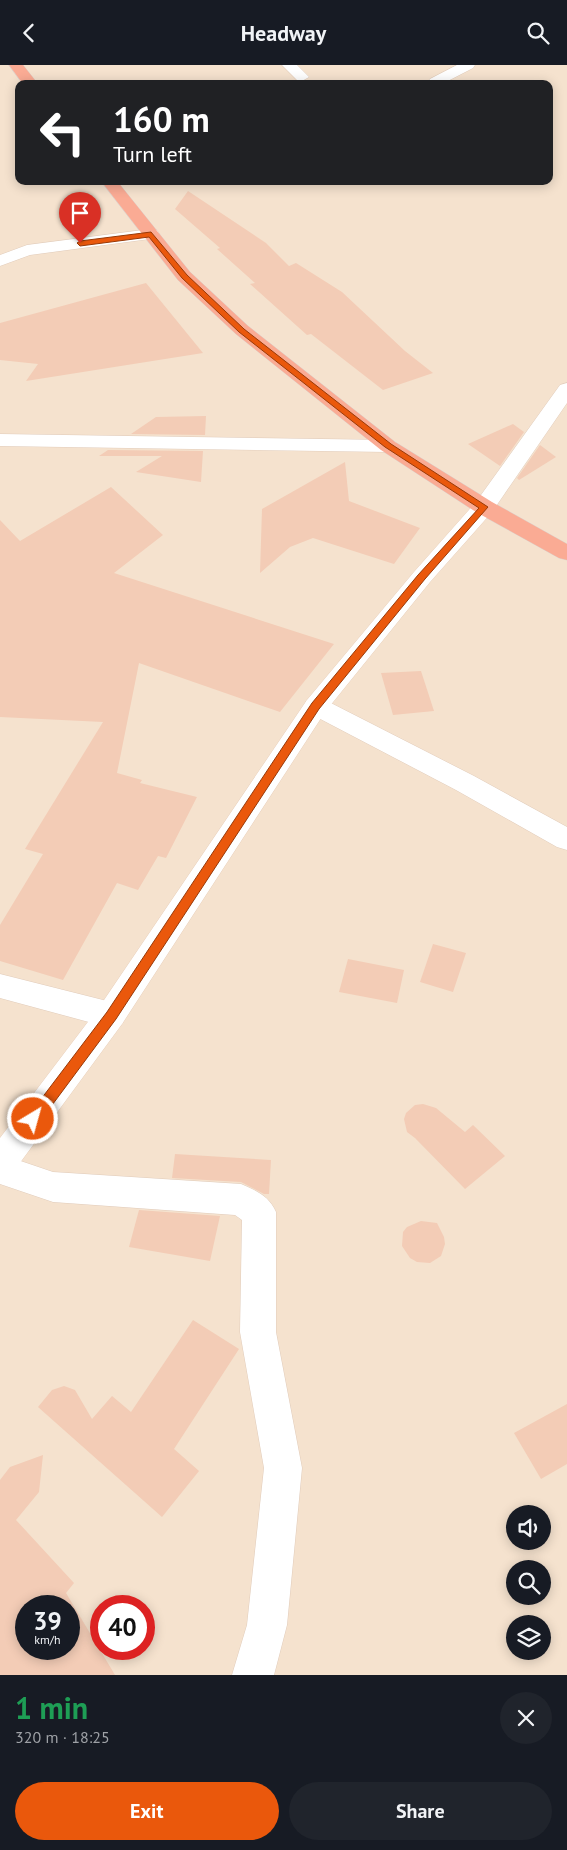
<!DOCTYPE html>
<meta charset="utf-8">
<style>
body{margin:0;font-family:"PT Sans",sans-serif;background:#20242c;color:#f1f3f6;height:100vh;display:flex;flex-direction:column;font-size:19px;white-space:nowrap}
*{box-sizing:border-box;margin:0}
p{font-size:16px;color:#9ea1a6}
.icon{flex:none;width:28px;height:28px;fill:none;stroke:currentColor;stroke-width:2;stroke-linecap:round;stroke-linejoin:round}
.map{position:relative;height:1610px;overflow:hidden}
.sheet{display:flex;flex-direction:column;background:#171b24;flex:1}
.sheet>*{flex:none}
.hud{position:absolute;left:15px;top:15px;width:538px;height:105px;border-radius:10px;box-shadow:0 2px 12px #0003;background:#202124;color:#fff;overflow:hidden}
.controls{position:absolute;left:506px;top:1440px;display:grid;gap:10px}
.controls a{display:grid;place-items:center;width:45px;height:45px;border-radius:50%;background:#171b24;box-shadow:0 2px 12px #0003;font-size:25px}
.speed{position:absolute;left:15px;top:1530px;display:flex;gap:10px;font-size:25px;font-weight:700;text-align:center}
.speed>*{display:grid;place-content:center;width:65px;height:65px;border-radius:50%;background:#171b24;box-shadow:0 2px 12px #0003;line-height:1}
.speed small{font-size:12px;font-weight:400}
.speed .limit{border:8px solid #d22;background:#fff;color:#111}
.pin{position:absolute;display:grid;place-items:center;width:42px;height:42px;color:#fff;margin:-51px -21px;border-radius:50% 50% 50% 0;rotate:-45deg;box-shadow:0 0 5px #0007}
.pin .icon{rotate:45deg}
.me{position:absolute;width:55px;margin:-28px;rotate:37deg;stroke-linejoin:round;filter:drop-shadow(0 0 4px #0008)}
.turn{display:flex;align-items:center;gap:18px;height:105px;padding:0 15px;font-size:22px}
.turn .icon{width:65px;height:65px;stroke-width:2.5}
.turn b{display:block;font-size:35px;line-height:42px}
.round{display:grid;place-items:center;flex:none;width:52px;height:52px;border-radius:26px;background:#20242c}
.summary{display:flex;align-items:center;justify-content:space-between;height:85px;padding:0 15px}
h1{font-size:30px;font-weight:700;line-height:38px;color:#1e9e55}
.cta{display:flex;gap:10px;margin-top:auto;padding:10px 15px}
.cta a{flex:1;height:58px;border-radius:30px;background:#ea580c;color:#fff;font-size:20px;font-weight:700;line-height:58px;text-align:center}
.cta a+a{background:#20242c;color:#f1f3f6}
header{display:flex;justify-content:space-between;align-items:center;height:65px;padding:0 15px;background:#171b24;font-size:22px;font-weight:700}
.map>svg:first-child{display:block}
.residential{fill:#f5e2ce;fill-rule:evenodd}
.building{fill:#f3ccb6;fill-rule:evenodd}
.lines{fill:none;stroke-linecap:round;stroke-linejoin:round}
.street-casing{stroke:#e1ccbb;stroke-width:1}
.secondary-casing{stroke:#e8cfbb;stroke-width:1}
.highway-casing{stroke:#dbd3cf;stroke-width:1}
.street{fill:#fff;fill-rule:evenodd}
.secondary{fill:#fff;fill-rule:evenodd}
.highway{fill:#faab94;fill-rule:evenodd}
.route{fill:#ea580c;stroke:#983908}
</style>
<header><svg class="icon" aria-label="back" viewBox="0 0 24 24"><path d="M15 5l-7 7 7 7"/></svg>Headway<svg class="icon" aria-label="search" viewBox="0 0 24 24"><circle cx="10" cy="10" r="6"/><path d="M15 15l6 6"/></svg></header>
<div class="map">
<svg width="567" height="1610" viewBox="0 0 567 1610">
<rect width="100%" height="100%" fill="#fdf0e0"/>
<path class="residential" d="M 0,0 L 567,0 L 567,1610 L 0,1610 ZM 19,19 L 549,19 L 549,116 L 19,116 ZM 515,1449 L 542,1449 L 542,1476 L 515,1476 ZM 515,1504 L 542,1504 L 542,1531 L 515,1531 ZM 26,1541 L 69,1541 L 69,1584 L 26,1584 ZM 101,1541 L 144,1541 L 144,1584 L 101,1584 ZM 515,1559 L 542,1559 L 542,1586 L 515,1586 Z"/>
<g class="building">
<polygon points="188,126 266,178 289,201 296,198 342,227 405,286 433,308 383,325 311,269 307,270 250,219 255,218 217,184 220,183 175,144"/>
<polygon points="146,218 203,288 26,316 38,299 0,295 0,258"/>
<polygon points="206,351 205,370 131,369 156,352"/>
<polygon points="513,359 524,367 500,401 468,379"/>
<polygon points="540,380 556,392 519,415 517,413"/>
<polygon points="108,385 203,386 201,417 136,407 162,391 99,391"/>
<polygon points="345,397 349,436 420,463 394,499 313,473 290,482 260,508 262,444"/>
<polygon points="111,422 163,470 114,508 334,579 280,647 139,598 117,708 142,715 140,718 197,732 166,793 158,791 138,825 117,818 63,915 0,896 0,860 43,789 25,784 103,657 0,652 0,455 20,476"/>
<polygon points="421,606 434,646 393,650 381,608"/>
<polygon points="433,879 466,888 453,927 420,917"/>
<polygon points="348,894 404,905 397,938 339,927"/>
<polygon points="423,1039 436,1043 465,1067 473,1060 505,1091 465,1124 415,1073 407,1067 404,1054 406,1048 415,1040"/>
<polygon points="175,1089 271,1095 269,1129 264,1129 241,1117 172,1113"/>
<polygon points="139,1145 220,1151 210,1196 129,1182"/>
<polygon points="421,1156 437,1158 444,1172 445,1179 441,1191 430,1198 417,1197 410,1193 402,1181 403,1167 407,1162"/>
<polygon points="193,1255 239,1284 174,1384 199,1406 162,1452 38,1342 52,1325 64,1321 75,1325 92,1354 112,1331 131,1347"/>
<polygon points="567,1339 567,1399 541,1414 514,1368"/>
<path d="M 43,1390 L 39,1427 L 16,1455 L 74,1518 L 66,1528 L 115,1610 L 0,1610 L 0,1415 L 10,1402 ZM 26,1541 L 69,1541 L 69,1584 L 26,1584 Z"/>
</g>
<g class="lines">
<g class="street-casing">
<g id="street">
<polygon points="282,0 297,0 309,12 302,16 297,15"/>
<polygon points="457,0 475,0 473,3 442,19 429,19 428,17 430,14"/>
<polygon points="151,164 157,165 159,169 157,173 30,190 0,201 0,190 27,180"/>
<polygon points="567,318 567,338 492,447 484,448 476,447 473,442 476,437 560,320"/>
<polygon points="0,369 388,375 395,377 398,381 395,385 388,387 0,381"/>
<polygon points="316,632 325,635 474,711 567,762 567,785 557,782 456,725 307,647 304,641 307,635"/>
<polygon points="0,909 111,937 122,941 126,950 122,959 111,963 0,933"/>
<path d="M 0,1089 L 53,1107 L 241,1119 C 257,1126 269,1131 276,1147 L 276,1267 L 302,1403 L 287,1560 L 274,1610 L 232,1610 L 247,1560 L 264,1403 L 240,1267 L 242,1155 L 235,1150 L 53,1137 L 0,1119 Z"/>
</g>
</g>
<g class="secondary-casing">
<polygon id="secondary" points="484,436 492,437 495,442 492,447 430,517 325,647 122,959 11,1110 0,1114 0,1073 100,941 307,635 414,507 476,437"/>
</g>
<g class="highway-casing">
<g id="highway">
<polygon points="9,0 23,0 38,19 23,19"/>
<polygon points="101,116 117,116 190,207 248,261 395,377 492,437 567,479 567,495 559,493 476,447 381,385 236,269 178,215"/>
</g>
</g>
<use href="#street" class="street"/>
<use href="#secondary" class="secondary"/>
<use href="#highway" class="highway"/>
</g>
<polygon class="route" points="151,167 187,210 244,264 391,379 488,442 425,514 319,644 116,954 38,1059 33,1060 29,1059 27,1054 29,1050 107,947 312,638 418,510 479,443 385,382 239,267 182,213 149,172 80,181 77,178 80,176"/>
</svg>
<div class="controls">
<a><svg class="icon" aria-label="sound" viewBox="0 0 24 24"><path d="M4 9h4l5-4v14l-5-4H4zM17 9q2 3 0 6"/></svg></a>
<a><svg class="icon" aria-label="search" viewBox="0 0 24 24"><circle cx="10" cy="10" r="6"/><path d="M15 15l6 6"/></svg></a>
<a><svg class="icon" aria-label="layers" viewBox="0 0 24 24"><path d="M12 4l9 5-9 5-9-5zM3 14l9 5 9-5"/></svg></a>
</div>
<div class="speed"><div>39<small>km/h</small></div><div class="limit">40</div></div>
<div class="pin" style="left:80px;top:178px;background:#d93025"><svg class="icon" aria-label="arrive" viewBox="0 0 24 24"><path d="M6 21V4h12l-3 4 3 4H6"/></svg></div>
<svg class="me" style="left:33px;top:1054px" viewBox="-20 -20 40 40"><circle r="17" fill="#ea580c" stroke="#fff" stroke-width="3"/><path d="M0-11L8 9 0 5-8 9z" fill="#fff"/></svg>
<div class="hud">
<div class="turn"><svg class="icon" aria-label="left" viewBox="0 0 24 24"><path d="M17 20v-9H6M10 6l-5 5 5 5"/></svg><div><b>160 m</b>Turn left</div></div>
</div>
</div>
<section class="sheet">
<div class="summary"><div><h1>1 min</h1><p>320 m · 18:25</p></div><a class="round"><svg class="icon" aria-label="close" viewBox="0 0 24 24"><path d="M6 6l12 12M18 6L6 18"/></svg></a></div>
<div class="cta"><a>Exit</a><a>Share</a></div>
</section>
